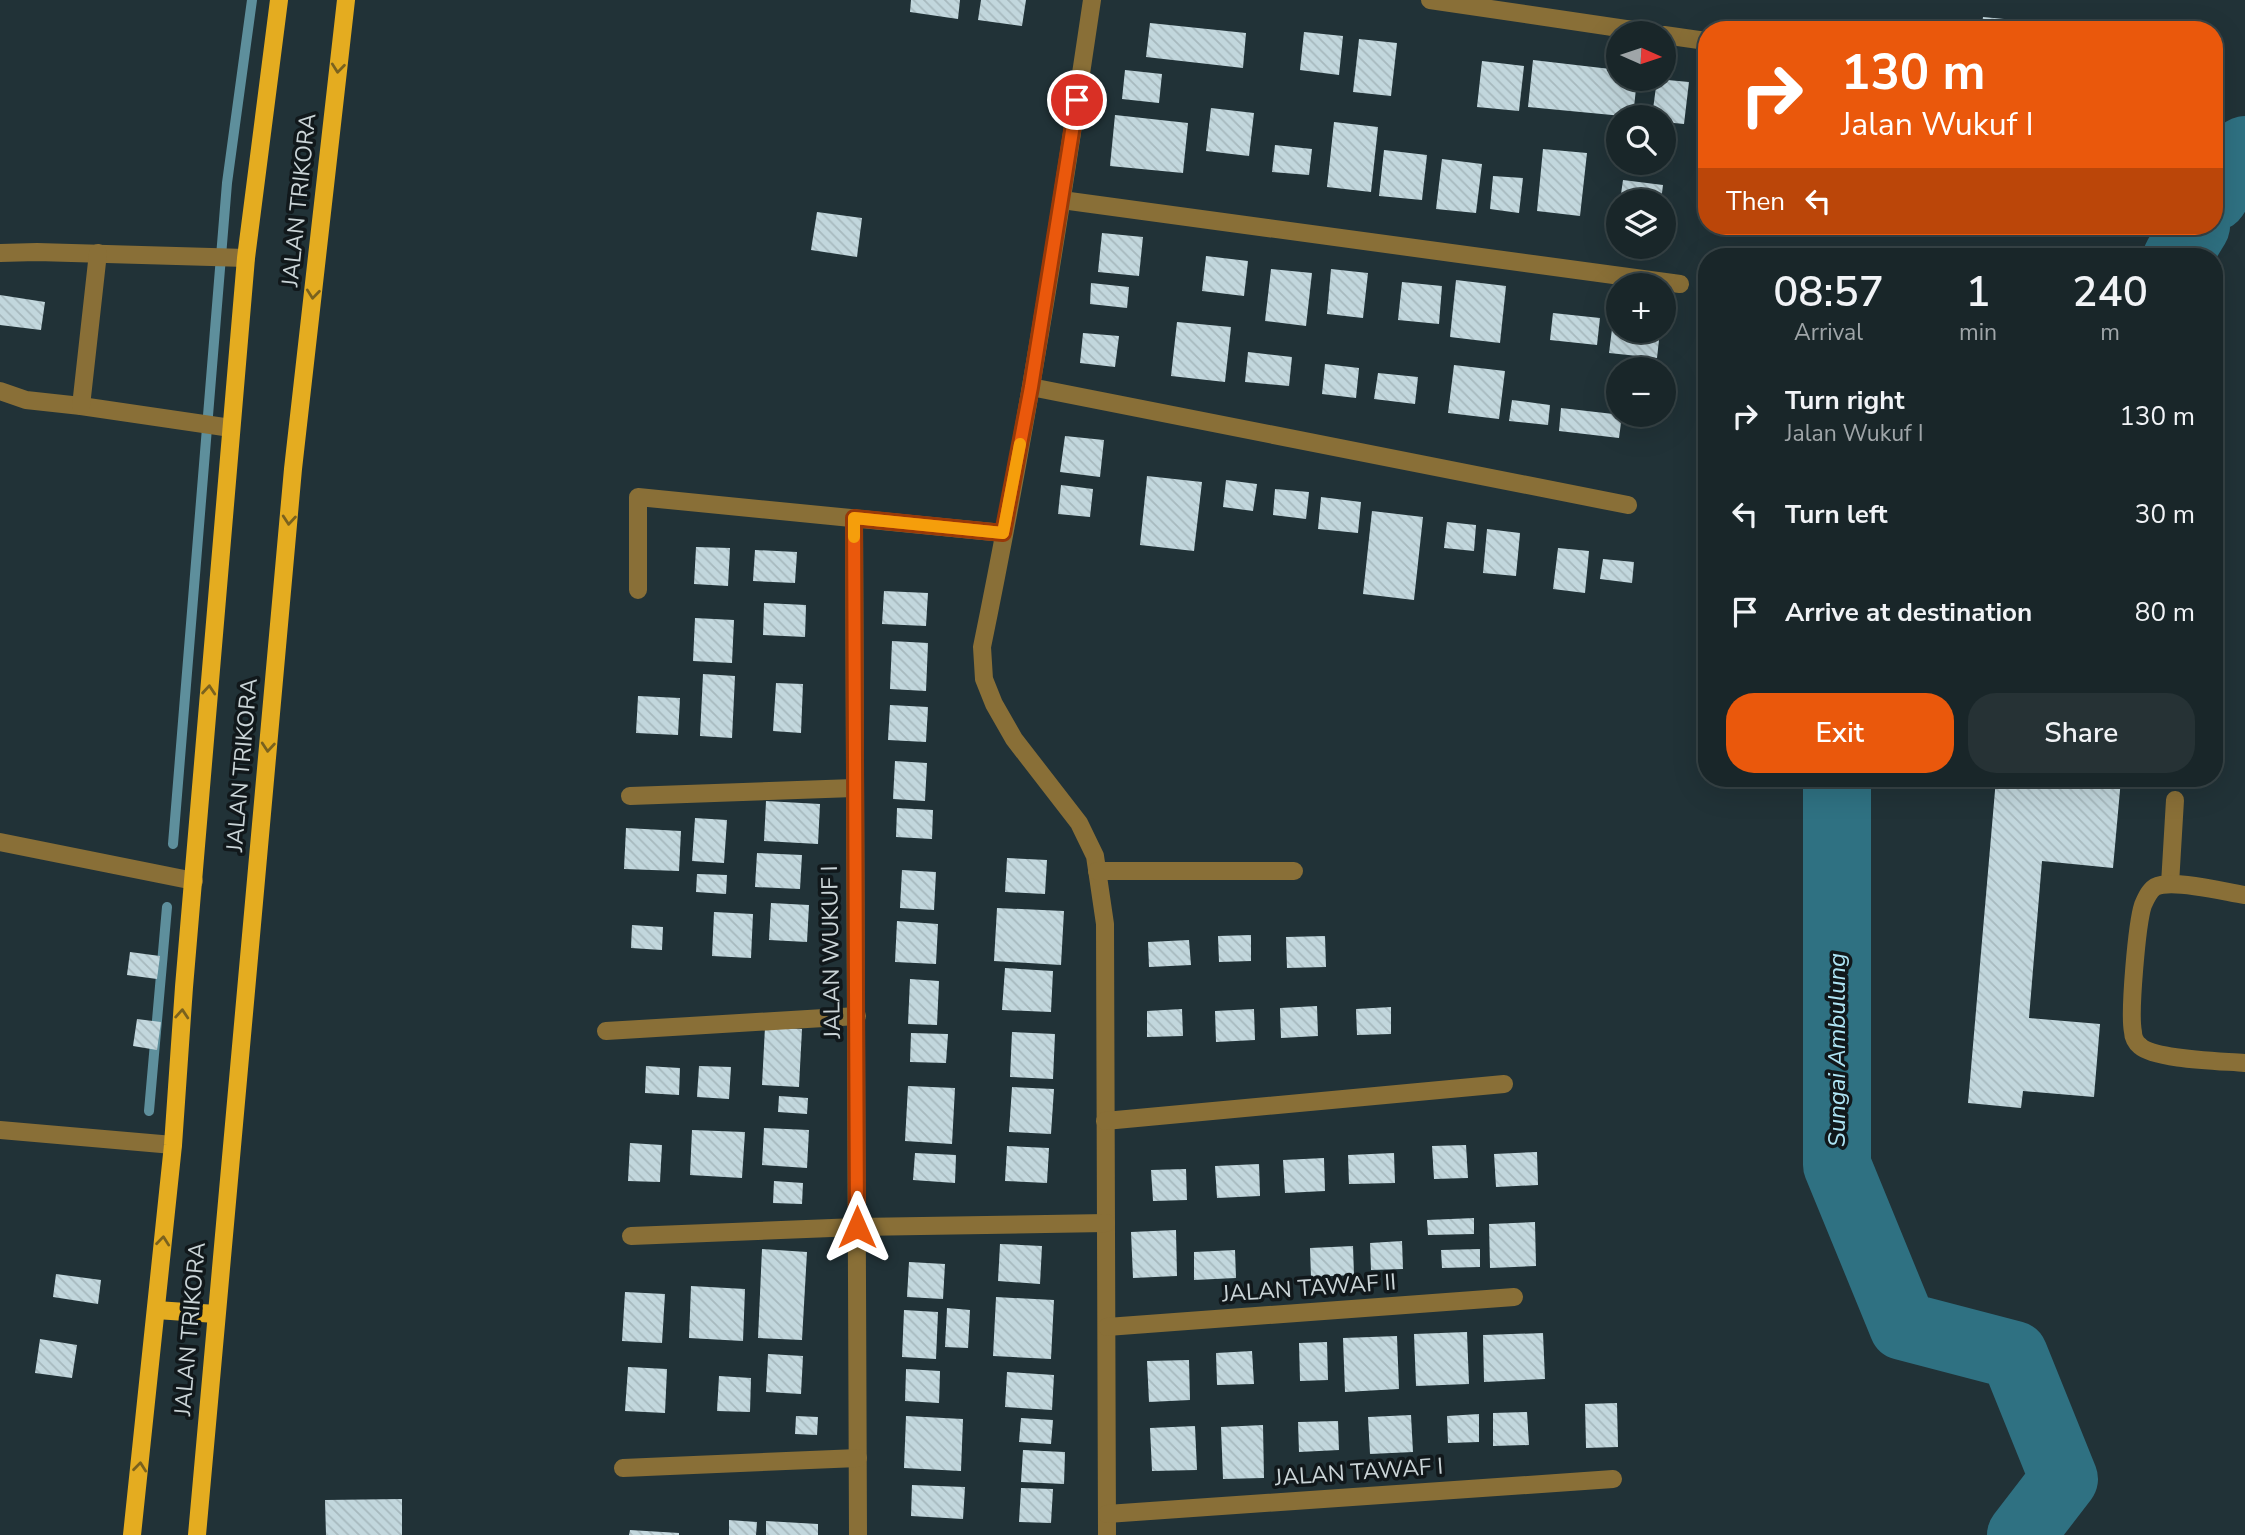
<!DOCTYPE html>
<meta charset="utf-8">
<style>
body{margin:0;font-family:"Nunito Sans",sans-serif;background:#263235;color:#f1f3f6;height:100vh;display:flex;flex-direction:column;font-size:26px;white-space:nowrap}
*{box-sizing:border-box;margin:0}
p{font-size:23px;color:#9fa5a8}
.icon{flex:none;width:38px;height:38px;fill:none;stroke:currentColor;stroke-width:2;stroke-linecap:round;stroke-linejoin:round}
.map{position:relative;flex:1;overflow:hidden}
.sheet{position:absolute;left:1698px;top:248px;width:525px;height:539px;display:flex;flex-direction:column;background:#192629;border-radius:28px;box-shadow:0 7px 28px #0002,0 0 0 2px #374346}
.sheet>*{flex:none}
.banner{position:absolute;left:1698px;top:21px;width:525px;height:214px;border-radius:28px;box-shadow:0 7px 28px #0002,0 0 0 2px #374346;background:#ea580c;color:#fff;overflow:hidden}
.needle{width:46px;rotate:93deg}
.fabs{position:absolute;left:1606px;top:21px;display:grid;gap:14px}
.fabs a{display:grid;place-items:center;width:70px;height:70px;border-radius:50%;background:#192629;box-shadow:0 7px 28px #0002,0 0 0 2px #374346;font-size:35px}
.pin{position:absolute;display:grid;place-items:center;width:60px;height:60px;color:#fff;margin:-30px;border:4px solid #fff;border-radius:50%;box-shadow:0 2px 7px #0007}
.me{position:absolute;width:77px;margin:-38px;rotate:0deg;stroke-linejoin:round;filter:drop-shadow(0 0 5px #0008)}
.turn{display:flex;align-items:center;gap:24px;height:147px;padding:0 28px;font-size:32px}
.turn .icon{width:91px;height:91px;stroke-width:2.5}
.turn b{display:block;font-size:49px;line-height:60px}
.then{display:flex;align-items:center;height:66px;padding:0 28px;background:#0003;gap:14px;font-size:26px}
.eta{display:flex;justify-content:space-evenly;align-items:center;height:119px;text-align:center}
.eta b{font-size:42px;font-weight:600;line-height:49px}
.action{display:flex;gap:14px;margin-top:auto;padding:14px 28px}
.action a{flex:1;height:80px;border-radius:28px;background:#ea580c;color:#fff;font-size:28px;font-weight:600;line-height:80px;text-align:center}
.action a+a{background:#263235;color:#f1f3f6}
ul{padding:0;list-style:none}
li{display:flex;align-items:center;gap:21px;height:98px;padding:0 28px}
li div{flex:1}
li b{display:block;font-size:26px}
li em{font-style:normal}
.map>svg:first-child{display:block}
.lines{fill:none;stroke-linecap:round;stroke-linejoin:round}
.stream{stroke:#5e8f9c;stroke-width:10}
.river{stroke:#2f7182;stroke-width:68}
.building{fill:url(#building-back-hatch)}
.minor{stroke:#896f37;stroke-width:18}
.major{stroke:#e4ac20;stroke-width:18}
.oneway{stroke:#7a621e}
.route-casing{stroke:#983908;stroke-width:18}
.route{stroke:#ea580c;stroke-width:12}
.slow{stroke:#f59e0b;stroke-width:12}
.labels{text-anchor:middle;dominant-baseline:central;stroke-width:7;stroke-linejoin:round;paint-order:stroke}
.street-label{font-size:23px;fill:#cad4d7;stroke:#11181b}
.water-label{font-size:24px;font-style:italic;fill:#afe5f5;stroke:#11181b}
</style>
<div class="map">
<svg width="2245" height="1535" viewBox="0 0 2245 1535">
<defs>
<pattern id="building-back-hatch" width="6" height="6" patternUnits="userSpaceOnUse" patternTransform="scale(1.75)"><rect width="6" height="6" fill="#c2d7dd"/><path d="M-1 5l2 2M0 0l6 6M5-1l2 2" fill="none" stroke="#a7b9be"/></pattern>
</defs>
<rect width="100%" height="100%" fill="#213237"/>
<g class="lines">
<g class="stream">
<polyline points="173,844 227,183 252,0"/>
<polyline points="149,1111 167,907"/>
</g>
<g class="river">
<polyline points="2214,197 2245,150"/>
<polyline points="2177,257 2196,226"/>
<polyline points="1837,779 1837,1165 1903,1326 2014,1355 2064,1479 2021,1535"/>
</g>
</g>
<g class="building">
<polygon points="911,0 960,0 958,19 910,12"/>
<polygon points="981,0 1026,0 1022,26 978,20"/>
<polygon points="1983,17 2025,21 2024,30 1981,30"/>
<polygon points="1150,23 1246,33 1243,68 1146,57"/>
<polygon points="1304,32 1343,36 1339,75 1300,70"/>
<polygon points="1359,39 1397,43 1391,96 1353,92"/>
<polygon points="1533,60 1619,70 1619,79 1637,79 1633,117 1528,107"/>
<polygon points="1482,61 1524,66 1519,111 1477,107"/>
<polygon points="1125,70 1162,74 1159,103 1122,99"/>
<polygon points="1657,79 1689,82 1684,124 1664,122 1664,117 1652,117"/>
<polygon points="1211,108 1254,113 1249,156 1206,151"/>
<polygon points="1115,115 1188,123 1183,173 1110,166"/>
<polygon points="1334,122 1378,127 1371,192 1327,187"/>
<polygon points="1275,145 1312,149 1309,175 1272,172"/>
<polygon points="1543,149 1587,153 1580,216 1537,211"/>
<polygon points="1384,150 1427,155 1422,200 1379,196"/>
<polygon points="1442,159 1482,164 1476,213 1436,209"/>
<polygon points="1493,176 1523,178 1519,213 1490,209"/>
<polygon points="1623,180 1663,185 1661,201 1620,201"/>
<polygon points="817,212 862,218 857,257 811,250"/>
<polygon points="1102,233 1143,237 1139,276 1098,272"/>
<polygon points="1206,256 1248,261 1244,296 1202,291"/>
<polygon points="1271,269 1312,273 1306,326 1265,321"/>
<polygon points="1331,269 1368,273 1363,318 1327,314"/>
<polygon points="1456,280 1506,286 1500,343 1450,337"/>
<polygon points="1402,282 1442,286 1439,324 1398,320"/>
<polygon points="1091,283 1129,287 1127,308 1090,304"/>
<polygon points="0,295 45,302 41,330 0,325"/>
<polygon points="1553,313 1600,318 1597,345 1550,340"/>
<polygon points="1613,321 1619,321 1619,331 1660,331 1657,358 1609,353"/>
<polygon points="1177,322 1231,327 1225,382 1171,376"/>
<polygon points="1083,333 1119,336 1115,367 1080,363"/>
<polygon points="1248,352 1292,357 1289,386 1245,382"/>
<polygon points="1325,364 1359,368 1356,398 1322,394"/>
<polygon points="1454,365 1505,371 1499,419 1448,413"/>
<polygon points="1378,373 1418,377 1415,404 1374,399"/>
<polygon points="1512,400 1550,405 1548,425 1509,421"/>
<polygon points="1561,408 1622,415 1619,438 1559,431"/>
<polygon points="1065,436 1104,440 1100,477 1060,472"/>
<polygon points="1147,476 1202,482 1194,551 1140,545"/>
<polygon points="1226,480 1257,484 1253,511 1223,507"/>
<polygon points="1061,485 1093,489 1090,517 1058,514"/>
<polygon points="1275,489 1309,492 1306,519 1273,515"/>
<polygon points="1321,497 1361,502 1358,533 1318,529"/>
<polygon points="1372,511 1423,517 1414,600 1363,594"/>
<polygon points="1447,522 1476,525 1474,551 1444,548"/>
<polygon points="1487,529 1520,533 1516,576 1483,573"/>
<polygon points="696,547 730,548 728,586 694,584"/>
<polygon points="1558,548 1589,551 1585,593 1553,589"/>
<polygon points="755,550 797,552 795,583 753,581"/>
<polygon points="1603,559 1634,562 1632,583 1600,579"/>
<polygon points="884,591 928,593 926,626 882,624"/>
<polygon points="764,603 806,605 805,637 763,635"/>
<polygon points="695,618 734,620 732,663 693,661"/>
<polygon points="892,641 928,643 926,691 890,689"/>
<polygon points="703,674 735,676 732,738 700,736"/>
<polygon points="776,683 803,684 801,733 773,731"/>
<polygon points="638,696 680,698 678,735 636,733"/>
<polygon points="890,705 928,707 926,742 888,740"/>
<polygon points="895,761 927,763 925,801 893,799"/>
<polygon points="1996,779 2121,779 2113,868 2042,861 2029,1018 2100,1024 2094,1097 2023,1091 2021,1108 1968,1103"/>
<polygon points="766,801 820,804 818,844 764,841"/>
<polygon points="897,808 933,810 932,839 896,837"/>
<polygon points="695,818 727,820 724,863 692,861"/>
<polygon points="626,828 681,831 679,871 624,869"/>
<polygon points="757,853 802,855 800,889 755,887"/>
<polygon points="1007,858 1047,860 1045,894 1005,892"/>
<polygon points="902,870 936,872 934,910 900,908"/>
<polygon points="697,874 727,875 726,894 696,892"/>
<polygon points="771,903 809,905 807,942 769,940"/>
<polygon points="997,908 1064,911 1061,965 994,961"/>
<polygon points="714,912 753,914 751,958 712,956"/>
<polygon points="897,921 938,924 936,964 895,962"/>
<polygon points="632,925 663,927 662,950 631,948"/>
<polygon points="1251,935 1251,961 1219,962 1218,936"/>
<polygon points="1325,936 1326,967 1287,968 1286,937"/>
<polygon points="1189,940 1191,965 1149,967 1148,942"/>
<polygon points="130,952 160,956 157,979 127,975"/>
<polygon points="1005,968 1053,971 1051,1012 1002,1010"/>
<polygon points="910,979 939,981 937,1025 908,1024"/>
<polygon points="1317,1006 1318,1036 1281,1038 1280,1008"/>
<polygon points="1391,1007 1391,1034 1357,1035 1356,1009"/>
<polygon points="1182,1009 1183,1036 1147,1037 1147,1011"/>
<polygon points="1254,1009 1255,1040 1216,1042 1215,1011"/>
<polygon points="137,1019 161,1022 157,1050 133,1046"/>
<polygon points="765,1027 802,1029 799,1087 762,1085"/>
<polygon points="1012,1032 1055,1034 1053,1079 1010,1077"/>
<polygon points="911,1033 948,1034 946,1063 910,1062"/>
<polygon points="646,1066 680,1068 679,1095 645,1093"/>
<polygon points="699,1066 731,1067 729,1099 697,1097"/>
<polygon points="908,1086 955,1088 952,1144 905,1141"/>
<polygon points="1012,1087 1054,1089 1051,1134 1009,1132"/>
<polygon points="779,1096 808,1098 807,1114 778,1112"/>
<polygon points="764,1128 809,1130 807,1168 762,1165"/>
<polygon points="692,1130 745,1132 742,1178 690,1175"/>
<polygon points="630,1143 662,1145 660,1182 628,1181"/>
<polygon points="1466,1145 1468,1178 1434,1179 1432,1146"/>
<polygon points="1007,1146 1049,1148 1047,1183 1005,1181"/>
<polygon points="1537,1152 1538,1185 1496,1187 1494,1154"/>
<polygon points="915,1153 956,1155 955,1183 913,1180"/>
<polygon points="1394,1153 1395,1183 1349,1184 1348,1155"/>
<polygon points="1324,1158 1325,1191 1285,1193 1283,1160"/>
<polygon points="1259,1164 1260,1196 1217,1198 1215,1166"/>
<polygon points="1186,1169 1187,1200 1153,1201 1151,1170"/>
<polygon points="774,1181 803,1183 802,1204 773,1203"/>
<polygon points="1474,1218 1474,1234 1428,1235 1427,1220"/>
<polygon points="1535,1222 1536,1266 1490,1268 1489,1224"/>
<polygon points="1176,1230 1177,1276 1133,1278 1131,1232"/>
<polygon points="1402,1241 1403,1269 1371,1270 1370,1243"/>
<polygon points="1000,1244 1042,1246 1040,1284 998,1281"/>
<polygon points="1353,1246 1354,1275 1311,1277 1310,1248"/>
<polygon points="762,1249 807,1252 802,1340 758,1338"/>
<polygon points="1480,1249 1480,1267 1442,1268 1441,1250"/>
<polygon points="1235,1250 1236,1278 1194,1280 1194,1252"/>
<polygon points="909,1262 945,1264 943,1299 907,1297"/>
<polygon points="56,1274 101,1280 98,1304 53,1297"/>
<polygon points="691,1286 745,1289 743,1341 689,1338"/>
<polygon points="625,1292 665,1294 662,1343 622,1341"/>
<polygon points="996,1297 1054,1300 1051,1359 993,1356"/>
<polygon points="947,1308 970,1310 968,1348 945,1347"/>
<polygon points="904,1310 938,1312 936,1359 902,1357"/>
<polygon points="1467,1332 1469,1384 1416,1386 1414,1334"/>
<polygon points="1543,1333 1545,1379 1484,1382 1483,1335"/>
<polygon points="1397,1336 1399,1389 1345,1392 1343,1338"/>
<polygon points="40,1339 77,1345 72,1378 35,1373"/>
<polygon points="1327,1342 1328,1380 1300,1381 1299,1343"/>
<polygon points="1252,1351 1254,1384 1217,1385 1216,1353"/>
<polygon points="768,1354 803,1356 801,1394 766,1392"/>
<polygon points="1189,1360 1190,1400 1149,1402 1147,1361"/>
<polygon points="628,1367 667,1369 665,1413 625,1411"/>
<polygon points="906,1369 940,1371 939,1403 905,1401"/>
<polygon points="1007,1372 1054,1375 1052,1410 1005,1407"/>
<polygon points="719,1376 751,1378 750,1412 717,1411"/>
<polygon points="1617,1403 1618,1447 1586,1448 1585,1404"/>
<polygon points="1527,1412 1529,1445 1493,1446 1493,1413"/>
<polygon points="1479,1414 1479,1442 1448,1443 1447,1416"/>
<polygon points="1411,1415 1413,1452 1370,1454 1368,1417"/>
<polygon points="796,1416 818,1417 817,1435 795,1434"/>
<polygon points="906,1416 963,1419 961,1471 904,1468"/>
<polygon points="1021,1418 1053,1420 1051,1444 1019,1442"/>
<polygon points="1338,1421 1339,1450 1299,1452 1298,1422"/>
<polygon points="1263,1425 1264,1478 1223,1479 1221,1427"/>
<polygon points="1195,1426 1197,1470 1152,1471 1150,1428"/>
<polygon points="1023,1450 1065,1452 1064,1484 1021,1482"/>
<polygon points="912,1485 965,1487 963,1519 911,1516"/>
<polygon points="1021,1488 1053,1489 1051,1523 1019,1522"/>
<polygon points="402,1499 402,1535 326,1535 325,1500"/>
<polygon points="729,1520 757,1522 756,1535 729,1535"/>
<polygon points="766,1521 818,1524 818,1535 766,1535"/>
<polygon points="630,1530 679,1533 679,1535 629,1535"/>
</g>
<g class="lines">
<g class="minor">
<path d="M 1092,0 C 1060,216 1026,433 982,647 L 984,679 L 994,704 L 1014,739 L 1079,823 L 1095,856 L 1105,924 L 1107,1535"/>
<polyline points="1430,0 1653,33"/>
<polyline points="1664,35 1706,41"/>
<polyline points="1062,200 1680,284"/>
<polyline points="0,253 37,252 246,258"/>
<polyline points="1031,387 1628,505"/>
<polyline points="0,391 26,400 81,406 231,428"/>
<polyline points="81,406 98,253"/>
<polyline points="854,518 858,1535"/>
<polyline points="638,590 638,497 1003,533"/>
<polyline points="630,796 854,788"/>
<polyline points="0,842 194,881"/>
<polyline points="1097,871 1294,871"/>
<polyline points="2170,884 2175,800"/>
<path d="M 2245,895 C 2225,892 2172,878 2155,887 C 2149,891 2146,898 2143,905 C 2137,923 2129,1013 2133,1032 C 2133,1037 2136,1043 2140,1046 C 2155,1060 2223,1061 2245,1063"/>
<polyline points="606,1031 857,1016"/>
<polyline points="1105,1121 1504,1084"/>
<polyline points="0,1130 173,1145"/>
<polyline points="631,1236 857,1227 1106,1223"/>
<polyline points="1107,1327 1514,1297"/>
<polyline points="623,1468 858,1458"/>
<polyline points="1107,1514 1613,1479"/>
</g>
<g class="major">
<polyline points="156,1310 216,1314"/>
<polyline points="132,1535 173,1145 184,987 246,258 279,0"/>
<polyline points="197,1535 293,469 346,0"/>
</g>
</g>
<defs><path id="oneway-chevron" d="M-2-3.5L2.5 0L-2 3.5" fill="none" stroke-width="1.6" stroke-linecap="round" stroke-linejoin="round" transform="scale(1.75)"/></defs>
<g class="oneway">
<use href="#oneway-chevron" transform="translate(338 68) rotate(96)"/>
<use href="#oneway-chevron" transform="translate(313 294) rotate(96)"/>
<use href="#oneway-chevron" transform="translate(289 520) rotate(95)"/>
<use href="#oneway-chevron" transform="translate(209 690) rotate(-85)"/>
<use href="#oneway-chevron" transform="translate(268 747) rotate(95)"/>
<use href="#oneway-chevron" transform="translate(182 1014) rotate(-86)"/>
<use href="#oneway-chevron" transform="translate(163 1241) rotate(-84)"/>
<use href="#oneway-chevron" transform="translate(140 1467) rotate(-84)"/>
</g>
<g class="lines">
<g class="route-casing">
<polyline id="route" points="857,1227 854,518 1003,533 1031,387 1077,100"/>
</g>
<use href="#route" class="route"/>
<polyline class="slow" points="854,537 854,518 1003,533 1020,444"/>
</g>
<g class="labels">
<g class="street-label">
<text transform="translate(299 200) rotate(-84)">JALAN TRIKORA</text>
<text transform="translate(242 765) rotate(-85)">JALAN TRIKORA</text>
<text transform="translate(831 952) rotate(-91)">JALAN WUKUF I</text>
<text transform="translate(1309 1288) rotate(-4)">JALAN TAWAF II</text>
<text transform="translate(190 1329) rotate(-85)">JALAN TRIKORA</text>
<text transform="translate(1359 1472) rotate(-4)">JALAN TAWAF I</text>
</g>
<g class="water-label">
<text transform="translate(1837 1050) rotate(-90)">Sungai Ambulung</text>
</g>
</g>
</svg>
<div class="fabs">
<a><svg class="needle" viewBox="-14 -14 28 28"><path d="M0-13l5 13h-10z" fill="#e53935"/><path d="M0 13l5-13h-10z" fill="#9fa5a8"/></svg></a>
<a><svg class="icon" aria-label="search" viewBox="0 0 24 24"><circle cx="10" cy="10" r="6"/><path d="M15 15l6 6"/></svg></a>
<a><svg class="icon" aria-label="layers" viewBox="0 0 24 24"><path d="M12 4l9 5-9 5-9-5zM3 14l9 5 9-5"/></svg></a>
<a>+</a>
<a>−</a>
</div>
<div class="pin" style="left:1077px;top:100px;background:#d93025"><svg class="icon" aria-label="arrive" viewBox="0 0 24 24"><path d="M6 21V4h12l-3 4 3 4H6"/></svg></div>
<svg class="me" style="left:857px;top:1227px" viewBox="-20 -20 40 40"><path d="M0-17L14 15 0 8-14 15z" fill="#ea580c" stroke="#fff" stroke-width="4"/></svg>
<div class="banner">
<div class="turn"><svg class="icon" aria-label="right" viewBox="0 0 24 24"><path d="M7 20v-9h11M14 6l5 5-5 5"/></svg><div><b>130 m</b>Jalan Wukuf I</div></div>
<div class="then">Then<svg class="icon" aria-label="left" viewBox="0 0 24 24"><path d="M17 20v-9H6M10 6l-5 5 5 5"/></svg></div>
</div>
<section class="sheet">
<div class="eta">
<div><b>08:57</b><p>Arrival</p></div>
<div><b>1</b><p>min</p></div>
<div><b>240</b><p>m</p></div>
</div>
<ul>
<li><svg class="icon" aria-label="right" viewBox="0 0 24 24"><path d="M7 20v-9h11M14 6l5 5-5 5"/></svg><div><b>Turn right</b><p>Jalan Wukuf I</p></div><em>130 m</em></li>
<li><svg class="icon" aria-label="left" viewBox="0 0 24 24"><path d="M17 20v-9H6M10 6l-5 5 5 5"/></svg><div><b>Turn left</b></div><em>30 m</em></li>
<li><svg class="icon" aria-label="arrive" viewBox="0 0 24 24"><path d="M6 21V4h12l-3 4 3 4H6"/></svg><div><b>Arrive at destination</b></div><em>80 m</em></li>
</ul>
<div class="action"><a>Exit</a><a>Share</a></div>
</section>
</div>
